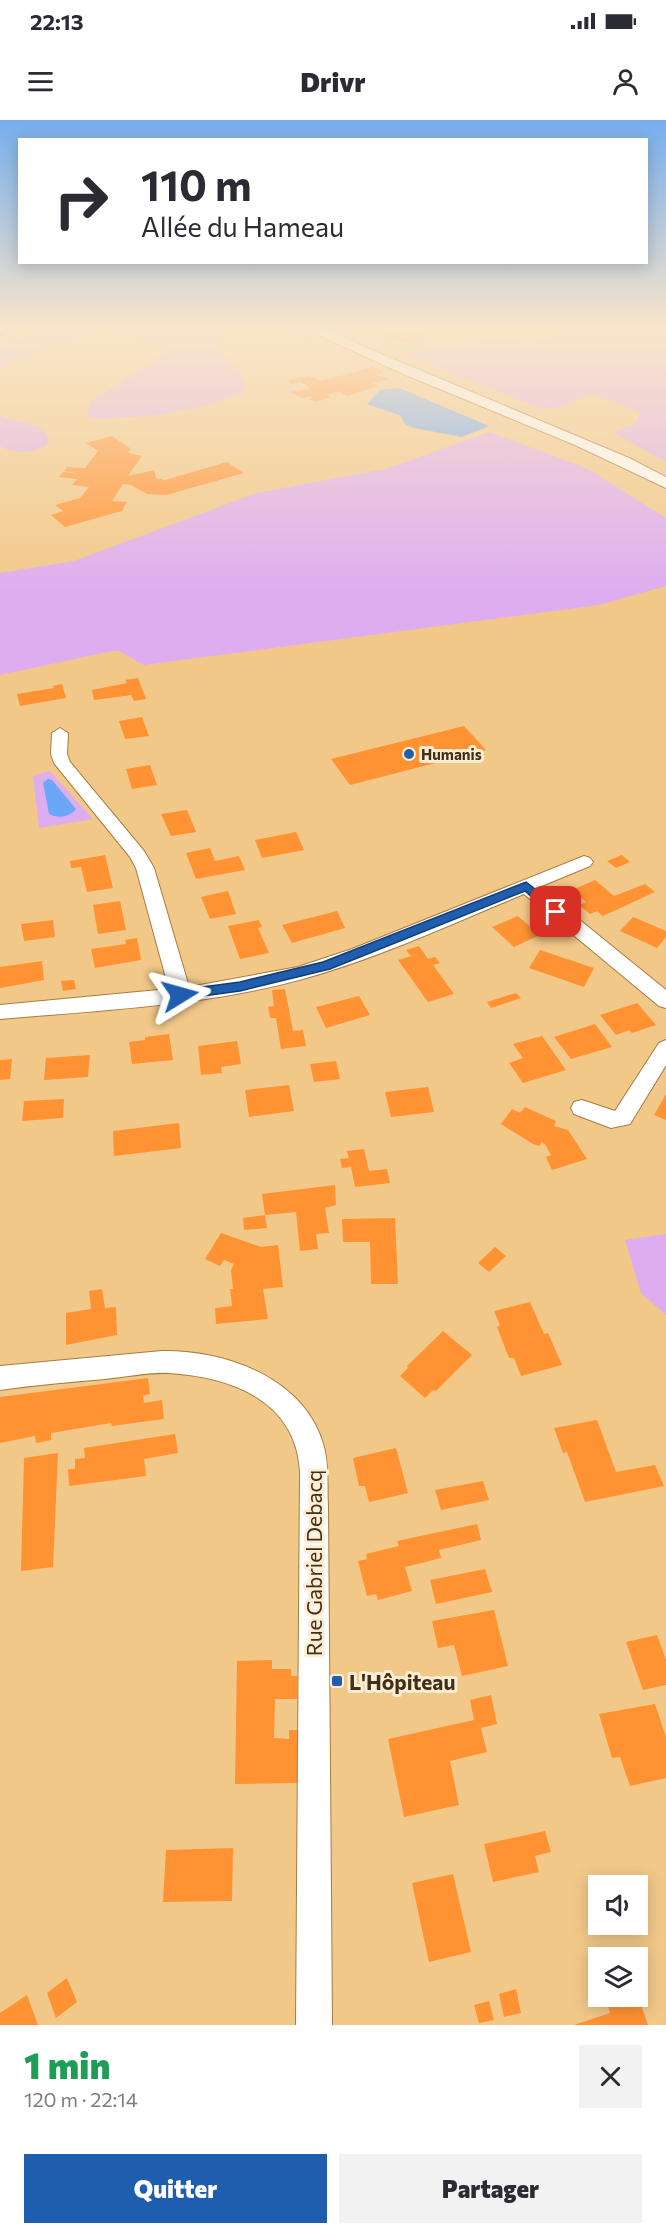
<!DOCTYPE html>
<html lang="fr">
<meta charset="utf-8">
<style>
body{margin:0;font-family:Commissioner,sans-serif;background:#f2f2f3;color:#2b2b33;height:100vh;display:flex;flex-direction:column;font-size:22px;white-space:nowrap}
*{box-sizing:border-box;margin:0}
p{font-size:20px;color:#7c7c81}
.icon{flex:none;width:33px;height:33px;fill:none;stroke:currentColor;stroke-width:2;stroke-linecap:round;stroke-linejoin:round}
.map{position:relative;height:1905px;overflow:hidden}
.panel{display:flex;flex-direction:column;background:#fff;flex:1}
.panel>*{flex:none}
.hud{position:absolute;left:18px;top:18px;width:630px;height:126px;border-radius:0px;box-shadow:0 3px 15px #0003;background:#fff;color:#2b2b33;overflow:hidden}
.fabs{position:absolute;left:588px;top:1755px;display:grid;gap:12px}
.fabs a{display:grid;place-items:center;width:60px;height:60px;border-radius:0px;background:#fff;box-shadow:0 3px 15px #0003;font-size:30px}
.pin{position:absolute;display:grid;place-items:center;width:51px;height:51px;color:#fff;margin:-26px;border-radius:12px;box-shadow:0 3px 9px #0006}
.me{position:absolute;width:66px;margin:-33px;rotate:82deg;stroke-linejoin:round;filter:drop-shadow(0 0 4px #0008)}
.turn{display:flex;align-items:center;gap:21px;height:126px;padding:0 24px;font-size:27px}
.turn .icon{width:78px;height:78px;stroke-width:2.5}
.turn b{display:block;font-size:42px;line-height:51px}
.round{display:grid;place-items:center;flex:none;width:63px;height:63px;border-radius:0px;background:#f2f2f3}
.headline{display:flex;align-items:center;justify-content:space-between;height:102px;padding:0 24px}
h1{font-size:36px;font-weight:800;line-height:45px;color:#1e9e55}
.primary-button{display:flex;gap:12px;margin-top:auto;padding:12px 24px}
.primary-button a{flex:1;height:69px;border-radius:0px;background:#1f5eaf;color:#fff;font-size:24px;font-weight:800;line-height:69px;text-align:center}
.primary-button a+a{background:#f2f2f3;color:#2b2b33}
.status{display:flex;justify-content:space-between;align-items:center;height:42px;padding:0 30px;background:#fff;direction:ltr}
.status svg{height:16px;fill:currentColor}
header{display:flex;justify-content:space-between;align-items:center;height:78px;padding:0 24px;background:#fff;font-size:27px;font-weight:800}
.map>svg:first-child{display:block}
.green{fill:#deadf0}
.water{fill:#6ca6f6}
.building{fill:#ff9232}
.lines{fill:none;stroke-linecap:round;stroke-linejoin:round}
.minor-casing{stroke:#a47d40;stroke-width:2}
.tertiary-casing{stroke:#a47d40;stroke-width:2}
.minor{fill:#fff;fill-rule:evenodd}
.tertiary{fill:#fff;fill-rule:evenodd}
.rail{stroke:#544023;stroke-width:2;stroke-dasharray:7 3;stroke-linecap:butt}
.route{fill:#1f5eaf;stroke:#143d72;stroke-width:1.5}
.poi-dot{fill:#1f5eaf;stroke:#feedd5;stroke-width:2}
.labels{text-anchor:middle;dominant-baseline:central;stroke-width:6;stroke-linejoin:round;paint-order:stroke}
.far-poi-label{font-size:15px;font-weight:bold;fill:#413017;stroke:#feedd5;text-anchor:start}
.near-street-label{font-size:21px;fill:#413017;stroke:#feedd5}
.near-poi-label{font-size:21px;font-weight:bold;fill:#413017;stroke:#feedd5;text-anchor:start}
</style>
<div class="status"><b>22:13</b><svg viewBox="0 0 49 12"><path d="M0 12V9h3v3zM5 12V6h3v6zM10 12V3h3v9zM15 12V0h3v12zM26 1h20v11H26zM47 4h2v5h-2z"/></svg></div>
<header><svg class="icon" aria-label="menu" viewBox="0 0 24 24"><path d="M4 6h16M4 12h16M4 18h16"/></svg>Drivr<svg class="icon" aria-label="person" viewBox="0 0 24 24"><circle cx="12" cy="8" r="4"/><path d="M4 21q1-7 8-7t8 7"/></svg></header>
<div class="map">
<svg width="666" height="1905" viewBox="0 0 666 1905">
<rect width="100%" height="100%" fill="#f2c889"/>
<g class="green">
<polygon points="49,208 96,208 0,248 0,228"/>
<path d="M 124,208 L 177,208 L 218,217 L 218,230 C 231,243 242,251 246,270 C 209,287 169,295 129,297 C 113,298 102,301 87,297 L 91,281 L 168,233 L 161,223 L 123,216 L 119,211 Z"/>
<polygon points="592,208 666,208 666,342 613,312 635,304 640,293 611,280 589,275 555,288 539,288 405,234 508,219 528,225"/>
<path d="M 0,296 L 39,307 L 49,317 L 46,326 C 30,333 16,335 0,326 Z"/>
<polygon points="490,312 588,349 666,398 666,466 599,485 144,545 117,530 0,555 0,453 74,441 257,373 385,349"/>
<polygon points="50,651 93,699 39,708 33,656"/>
<polygon points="666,1114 666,1195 641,1173 625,1120"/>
</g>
<g class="water">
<polygon points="399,268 489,306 462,317 414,308 405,304 401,296 367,284 380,270"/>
<path d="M 48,659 L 52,660 L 76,689 C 70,697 58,699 49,694 L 43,663 Z"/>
</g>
<g class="building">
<polygon points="356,208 440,208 410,223"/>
<polygon points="373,247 385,252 375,255 389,259 373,263 379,266 347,276 339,271 327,275 332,277 316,282 309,279 312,278 311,276 302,278 290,272 310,269 306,265 300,262 292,264 286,261 308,256 321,261"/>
<polygon points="112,316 131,329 128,333 142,336 128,356 154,350 156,358 165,360 227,342 244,353 166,375 147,374 131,365 123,364 112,381 127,382 122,391 65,407 51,395 63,391 55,385 80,378 89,367 72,365 77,359 59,357 63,352 81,354 64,351 67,347 85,348 98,331 86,323"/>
<polygon points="138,558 146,579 134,581 131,575 94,580 92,570 127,563 125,560"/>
<polygon points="62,564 66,578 20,586 17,574 54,568 53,566"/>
<polygon points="142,597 149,616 125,619 119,601"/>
<polygon points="464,606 486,630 350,665 331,639"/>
<polygon points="150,645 157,665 132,669 126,649"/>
<polygon points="187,690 196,712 171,716 161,694"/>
<polygon points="296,712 304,730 262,738 255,720"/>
<polygon points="210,728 215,741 239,736 245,750 196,759 186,733"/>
<polygon points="105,735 113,768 87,772 81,747 71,748 70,741"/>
<polygon points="622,735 630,742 616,748 607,741"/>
<polygon points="595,760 614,776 645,764 655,772 603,796 597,791 590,794 579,785 586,782 572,770"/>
<polygon points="228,771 236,794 210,799 201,777"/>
<polygon points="120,781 126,810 98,814 93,785"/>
<polygon points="337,791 345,808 292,823 282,805"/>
<polygon points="518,796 540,815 514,827 492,807"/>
<polygon points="633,797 666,811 666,817 657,828 620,811"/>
<polygon points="53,800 55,817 24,821 21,804"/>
<polygon points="259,800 262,807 258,808 269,833 240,839 228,806"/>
<polygon points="137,818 141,840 95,848 91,829 126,824 125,820"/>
<polygon points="419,826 428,839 435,837 440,843 433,845 454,874 428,882 398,840 411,836 406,830"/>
<polygon points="540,830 594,848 584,867 529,848"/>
<polygon points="42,841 44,860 0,868 0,847"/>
<polygon points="74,860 76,869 63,871 61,861"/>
<polygon points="285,869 293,911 303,910 306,926 281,929 276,898 270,898 268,887 274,886 272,870"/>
<polygon points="516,873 521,878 491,888 487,882"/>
<polygon points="359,876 370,895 326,908 316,887"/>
<polygon points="637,883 656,905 632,913 629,910 616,915 600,895"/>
<polygon points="595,904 612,927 571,939 554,917"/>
<polygon points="169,914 173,940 132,944 129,922 145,920 145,917"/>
<polygon points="542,916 566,950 523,963 509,943 523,938 513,924"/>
<polygon points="237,921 241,944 221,947 222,953 201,955 198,926"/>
<polygon points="90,935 88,957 44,960 46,938"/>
<polygon points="12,939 10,959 0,960 0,940"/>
<polygon points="336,941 340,959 314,962 310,944"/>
<polygon points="289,965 294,991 249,997 245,970"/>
<polygon points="428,967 434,992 391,997 385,972"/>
<polygon points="666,974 666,1000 654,995"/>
<polygon points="64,979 63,998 22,1001 24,981"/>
<polygon points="525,987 556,1001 554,1006 568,1010 587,1039 552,1050 546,1037 551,1035 545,1024 542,1022 539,1026 533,1024 501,1004 512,989 520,993"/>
<polygon points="179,1003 181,1028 114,1036 113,1011"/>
<polygon points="364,1029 369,1051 387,1049 390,1063 355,1067 351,1047 342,1048 340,1039 349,1038 347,1031"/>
<polygon points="335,1065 336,1085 325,1088 329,1113 316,1114 318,1129 300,1131 296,1092 265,1095 262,1074"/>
<polygon points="265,1095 267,1108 244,1110 243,1098"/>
<polygon points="395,1098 398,1164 371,1164 370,1122 343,1122 342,1099"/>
<polygon points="221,1113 261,1127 278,1125 283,1167 263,1169 268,1199 216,1204 215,1188 232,1186 230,1169 233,1169 231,1150 234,1144 224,1140 220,1146 205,1139"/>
<polygon points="495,1127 506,1136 489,1152 478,1143"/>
<polygon points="102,1169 105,1188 116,1187 117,1215 66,1225 66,1193 91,1189 89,1171"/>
<polygon points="530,1182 544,1214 548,1213 562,1245 521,1256 514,1238 509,1238 497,1207 500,1205 494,1191"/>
<polygon points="443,1211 472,1235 436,1271 433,1270 425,1278 400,1256 408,1248 407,1246"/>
<polygon points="148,1258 150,1274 143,1276 144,1283 162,1280 164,1299 112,1306 111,1303 51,1313 51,1320 36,1323 35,1316 0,1323 0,1277"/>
<polygon points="597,1300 616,1352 655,1345 664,1366 585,1382 567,1332 563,1333 554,1308"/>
<polygon points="175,1314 178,1333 144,1339 146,1356 69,1366 68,1349 75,1349 75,1339 85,1338 84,1328"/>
<polygon points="396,1328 408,1373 369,1382 365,1366 359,1366 353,1338"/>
<polygon points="58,1333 53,1447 21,1451 24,1338"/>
<polygon points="483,1361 489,1380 441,1390 435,1370"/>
<polygon points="477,1404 481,1420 439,1430 441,1438 405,1447 412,1471 378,1480 376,1474 367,1476 358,1441 367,1439 366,1434 399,1426 397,1421"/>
<polygon points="485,1449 492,1472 436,1484 430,1460"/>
<polygon points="494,1490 508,1546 462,1556 454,1525 438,1528 432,1501"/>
<polygon points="657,1515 666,1540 666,1565 643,1570 626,1522"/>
<polygon points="272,1540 272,1549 291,1549 291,1556 297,1556 297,1579 275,1579 274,1618 289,1619 289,1610 297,1610 297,1663 235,1664 237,1541"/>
<polygon points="491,1575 497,1604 481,1608 487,1632 450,1641 459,1685 404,1697 388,1619 474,1600 470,1580"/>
<polygon points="655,1584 666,1617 666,1658 630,1666 620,1637 612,1638 599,1594"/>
<polygon points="545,1711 551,1732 535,1736 539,1752 493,1762 484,1724"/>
<polygon points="233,1728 232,1781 163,1782 166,1730"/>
<polygon points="453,1754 471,1832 429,1842 412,1763"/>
<polygon points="67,1858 77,1882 56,1898 47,1873"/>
<polygon points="516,1869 521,1893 504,1897 499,1874"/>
<polygon points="27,1875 38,1905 0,1905 0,1893"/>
<polygon points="605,1876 638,1876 648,1905 574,1905 610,1893"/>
<polygon points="489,1881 494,1900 479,1903 474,1885"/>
</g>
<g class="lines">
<g class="minor-casing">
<g id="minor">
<path d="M 60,608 L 68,613 L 67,634 L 70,642 L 144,731 L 154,748 L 189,867 L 298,847 L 352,829 L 584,736 L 590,738 L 593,742 L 590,746 L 539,767 L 666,870 L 666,888 L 659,886 L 524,774 C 451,804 379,838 303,859 C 204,886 101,890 0,899 L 0,885 L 169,869 L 136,748 L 130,737 L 54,643 L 51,634 L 52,613 Z"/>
<polygon points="666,920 666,945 630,1004 611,1008 574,994 571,988 574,982 582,980 615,991 659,923"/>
<path d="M 162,1231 C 227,1230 306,1259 324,1327 C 329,1347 327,1367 328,1387 L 332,1905 L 296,1905 L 300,1353 C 297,1281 232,1257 169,1253 C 148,1252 126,1257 105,1259 C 70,1262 35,1265 0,1270 L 0,1246 Z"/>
</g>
</g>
<g class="tertiary-casing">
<polygon id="tertiary" points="284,208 332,208 330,211 367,228 629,338 666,357 666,368 575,325 401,253 316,214 309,216 285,211"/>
</g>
<use href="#minor" class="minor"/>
<use href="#tertiary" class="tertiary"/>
<polyline class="rail" points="0,215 18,208"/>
</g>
<linearGradient id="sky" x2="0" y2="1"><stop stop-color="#76aeee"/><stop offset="0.44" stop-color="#f9e6ca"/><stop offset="1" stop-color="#f9e6ca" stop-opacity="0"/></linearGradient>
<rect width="666" height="474" fill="url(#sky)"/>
<polygon class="route" points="526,762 561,789 561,795 552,795 525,771 330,849 240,871 180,879 174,875 180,870 240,862 323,842"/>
<g class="poi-dot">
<circle cx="409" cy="634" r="6"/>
<rect x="331" y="1555" width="12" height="12" rx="3"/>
</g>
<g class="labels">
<g class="far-poi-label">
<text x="421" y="634">Humanis</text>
</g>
<g class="near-street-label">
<text transform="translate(313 1443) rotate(-90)">Rue Gabriel Debacq</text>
</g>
<g class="near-poi-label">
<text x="349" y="1561">L'Hôpiteau</text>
</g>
</g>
</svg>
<div class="fabs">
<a><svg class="icon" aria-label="sound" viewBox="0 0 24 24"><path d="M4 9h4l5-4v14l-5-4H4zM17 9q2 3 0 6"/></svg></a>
<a><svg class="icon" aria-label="layers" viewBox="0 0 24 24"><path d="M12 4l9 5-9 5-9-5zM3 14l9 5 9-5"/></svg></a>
</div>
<div class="pin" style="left:556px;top:792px;background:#d93025"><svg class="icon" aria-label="arrive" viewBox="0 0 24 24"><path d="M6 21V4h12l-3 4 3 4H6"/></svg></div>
<svg class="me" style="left:180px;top:875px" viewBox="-20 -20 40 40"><path d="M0-17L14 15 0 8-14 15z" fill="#1f5eaf" stroke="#fff" stroke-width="4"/></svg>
<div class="hud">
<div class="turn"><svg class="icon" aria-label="right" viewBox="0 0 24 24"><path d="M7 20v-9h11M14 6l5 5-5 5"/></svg><div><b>110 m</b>Allée du Hameau</div></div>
</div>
</div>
<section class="panel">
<div class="headline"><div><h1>1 min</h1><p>120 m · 22:14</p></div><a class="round"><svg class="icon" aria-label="close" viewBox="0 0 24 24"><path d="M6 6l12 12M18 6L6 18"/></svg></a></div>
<div class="primary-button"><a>Quitter</a><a>Partager</a></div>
</section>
